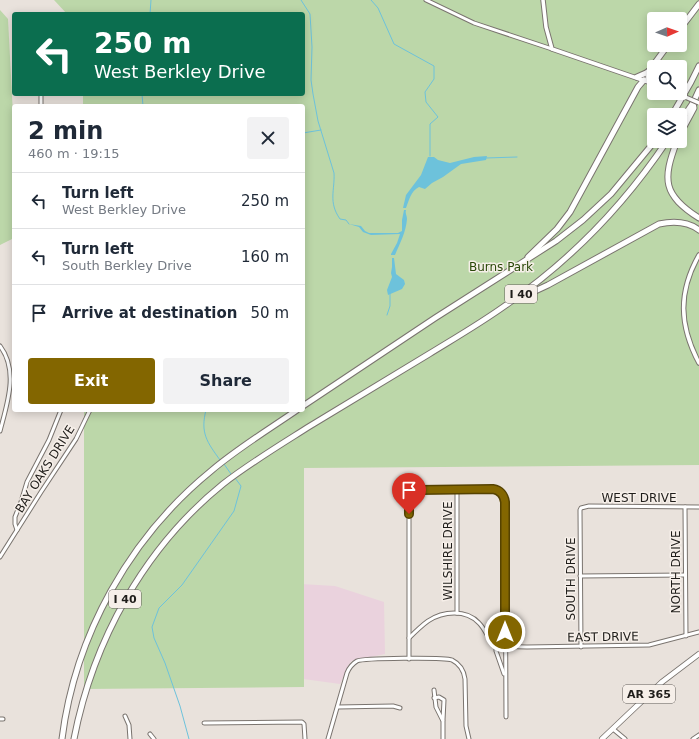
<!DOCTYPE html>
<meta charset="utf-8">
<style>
body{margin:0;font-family:"DejaVu Sans",sans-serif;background:#f2f2f3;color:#1f2937;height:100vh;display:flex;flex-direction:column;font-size:15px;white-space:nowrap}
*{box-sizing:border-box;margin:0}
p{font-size:13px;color:#747a83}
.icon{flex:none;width:22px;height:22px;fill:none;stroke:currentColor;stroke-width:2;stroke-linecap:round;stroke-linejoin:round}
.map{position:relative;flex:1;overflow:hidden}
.panel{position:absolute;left:12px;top:104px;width:293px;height:308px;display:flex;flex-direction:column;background:#fff;border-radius:4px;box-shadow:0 2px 10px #0003}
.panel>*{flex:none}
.banner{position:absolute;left:12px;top:12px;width:293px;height:84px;border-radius:4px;box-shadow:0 2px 10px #0003;background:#0b6e4f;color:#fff;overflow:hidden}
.needle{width:26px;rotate:88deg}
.tools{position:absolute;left:647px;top:12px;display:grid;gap:8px}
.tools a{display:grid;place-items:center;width:40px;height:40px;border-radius:4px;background:#fff;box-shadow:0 2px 10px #0003;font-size:20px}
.pin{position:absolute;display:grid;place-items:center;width:34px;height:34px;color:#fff;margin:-41px -17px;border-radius:50% 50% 50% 0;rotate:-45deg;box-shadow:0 0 4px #0007}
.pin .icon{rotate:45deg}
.me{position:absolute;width:44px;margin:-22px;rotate:0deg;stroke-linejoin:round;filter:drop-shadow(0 0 3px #0008)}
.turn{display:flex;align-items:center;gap:14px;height:84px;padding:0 16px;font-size:18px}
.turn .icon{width:52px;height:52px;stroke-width:2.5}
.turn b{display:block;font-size:28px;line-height:34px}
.round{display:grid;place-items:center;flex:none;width:42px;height:42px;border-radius:4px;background:#f2f2f3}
.head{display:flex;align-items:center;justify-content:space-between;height:68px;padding:0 16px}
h1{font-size:24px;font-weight:700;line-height:30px}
.button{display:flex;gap:8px;margin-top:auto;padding:8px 16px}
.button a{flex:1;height:46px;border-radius:4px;background:#836600;color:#fff;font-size:16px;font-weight:700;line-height:46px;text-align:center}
.button a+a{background:#f2f2f3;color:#1f2937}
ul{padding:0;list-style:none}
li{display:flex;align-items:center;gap:12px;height:56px;padding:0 16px;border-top:1px solid #e0e1e3}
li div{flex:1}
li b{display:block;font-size:15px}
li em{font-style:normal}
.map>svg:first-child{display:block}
.education{fill:#ead2dd}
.green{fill:#bcd7a9;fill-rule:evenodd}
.water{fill:#6dc2db}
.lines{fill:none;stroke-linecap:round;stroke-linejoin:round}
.stream{stroke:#6dc2db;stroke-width:1}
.minor-casing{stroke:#7a746f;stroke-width:5}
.tertiary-casing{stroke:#7a746f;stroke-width:5.5}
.primary-casing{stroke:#7a746f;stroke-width:6}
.motorway-casing{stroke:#7a746f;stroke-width:7}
.minor{stroke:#fff;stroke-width:3}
.tertiary{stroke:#fff;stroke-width:3.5}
.primary{stroke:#fff;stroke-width:4.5}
.motorway{stroke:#fff;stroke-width:5}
.tertiary-bridge-casing{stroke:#7a746f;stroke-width:5.5;stroke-linecap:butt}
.tertiary-bridge{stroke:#fff;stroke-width:3.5}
.route-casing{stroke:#554200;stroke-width:10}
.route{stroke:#836600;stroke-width:7}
.labels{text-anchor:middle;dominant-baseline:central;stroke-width:3;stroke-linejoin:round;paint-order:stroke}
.shield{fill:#f6efe9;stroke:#605c58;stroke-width:1}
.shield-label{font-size:11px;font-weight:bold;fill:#1f1d1a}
.park-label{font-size:12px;fill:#2a4909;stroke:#f6efe9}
.street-label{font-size:12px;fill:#1f1d1a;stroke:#f6efe9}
</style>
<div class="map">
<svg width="699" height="739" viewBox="0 0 699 739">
<rect width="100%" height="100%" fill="#e9e2dc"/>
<polygon class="education" points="301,584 335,586 384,602 385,654 351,661 340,684 296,678"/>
<g class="green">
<path d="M 54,0 L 699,0 L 699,465 L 304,468 L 304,687 L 84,689 L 84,410 L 303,410 L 303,106 L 83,106 L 83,94 L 303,94 L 303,14 L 67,14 ZM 654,19 L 680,19 L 680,45 L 654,45 ZM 654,67 L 680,67 L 680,93 L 654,93 ZM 654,115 L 680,115 L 680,141 L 654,141 Z"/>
<polygon points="0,10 8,19 14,134 14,238 0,245"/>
</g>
<g class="water">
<path d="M 487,156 L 486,160 L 461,164 L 443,177 L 432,183 L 425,189 L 419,187 C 411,191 409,200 406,208 L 403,208 L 406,195 L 421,175 L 428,157 L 434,157 L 438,160 L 450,163 L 474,157 Z"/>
<path d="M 404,210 L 406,210 C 405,214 407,215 407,219 C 406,232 400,243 395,255 L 391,255 L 391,254 L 397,243 L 400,234 L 371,235 L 363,232 L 359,227 L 349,224 L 361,226 L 365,231 L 369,233 L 398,233 L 402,231 L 402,220 Z"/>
<polygon points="392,258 394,258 396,274 404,280 405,284 402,289 388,295 387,290 392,277 391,273 392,267"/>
</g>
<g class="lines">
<g class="stream">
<path d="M 301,0 L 310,14 L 312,47 L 311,80 L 313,94 L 318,121 L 334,173 C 335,190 328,202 340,219 L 346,220 L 349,224"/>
<polyline points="371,0 378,8 394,44 434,66 434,79 425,92 426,102 438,117 430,124 430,156"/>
<polyline points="150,14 151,0"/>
<polyline points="142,94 143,106"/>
<polyline points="303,133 321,130"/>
<polyline points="486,158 517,157"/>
<polyline points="387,315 390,306 390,294"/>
<path d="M 206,410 C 200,433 207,442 220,460"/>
<polyline points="224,464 231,474"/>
<polyline points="189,739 180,706 165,663 154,638 152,627 159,608 182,585 234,511 241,486 235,478"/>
</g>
<g class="minor-casing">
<g id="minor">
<polyline points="426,0 474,23 552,49"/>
<polyline points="41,106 41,94"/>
<path d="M 0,346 C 19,371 7,404 0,431"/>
<polyline points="457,489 457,613"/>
<polyline points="685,507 686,636"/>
<polyline points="17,530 15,524 15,517 21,502 27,482 49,440 61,410"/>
<polyline points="0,557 41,492 76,439 90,410"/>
<polyline points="580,576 685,575"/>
<path d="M 409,638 C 415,632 421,626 428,621 C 443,611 466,609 479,623 C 486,630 488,640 496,646 L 496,651 L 504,674"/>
<polyline points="496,646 527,647 649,645 699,632"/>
<polyline points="581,647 580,510 581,508 589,506 699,507"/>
<path d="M 409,659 L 409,501 C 410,494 415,490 422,489 L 493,489 C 500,490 504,495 505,502 L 506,717"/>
<polyline points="434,690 436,707 443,721 443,739"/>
<polyline points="434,698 439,697 444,700 443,720"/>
<polyline points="338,707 393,706 400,708"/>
<polyline points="125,716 129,725 130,739"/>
<polyline points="0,719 3,719"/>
<polyline points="204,723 302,722 304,724 305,739"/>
<polyline points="613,729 625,739"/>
<polyline points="150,734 154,739"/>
<path d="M 328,739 L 347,673 C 349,668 352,664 357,661 C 363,658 444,657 452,660 C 460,664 464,671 465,679 L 466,726 L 469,739"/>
<polyline points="693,739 699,735"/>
</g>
</g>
<g class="tertiary-casing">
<g id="tertiary">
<polyline points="543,0 546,27 552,49 654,84"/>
<path d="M 699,255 C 678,292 679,325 699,363"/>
</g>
</g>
<g class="primary-casing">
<polyline id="primary" points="602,739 662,682 699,654"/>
</g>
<g class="motorway-casing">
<g id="motorway">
<polyline points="680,29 699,4"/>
<polyline points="649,71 648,78 650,82"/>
<polyline points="637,77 646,73 649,71 668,45"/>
<polyline points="672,115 691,82 699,66"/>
<polyline points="680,122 693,103 699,90"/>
<polyline points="680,134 694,108 693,103"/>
<path d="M 677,141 C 662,180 663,195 699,218"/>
<polyline points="528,257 557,229 570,212 638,87 644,80"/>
<path d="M 520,298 L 548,285 L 659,224 C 673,221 687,221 699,230"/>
<polyline points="303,406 435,318 556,241 583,220 611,194 655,141"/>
<path d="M 62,739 C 75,635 130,537 211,471 C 238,448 268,430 297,410"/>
<path d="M 74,739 C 93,641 144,548 223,484 C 250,463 280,445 310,426 C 349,402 389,378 429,354 C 455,338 481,323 506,305 C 570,261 624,205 667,141"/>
</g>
</g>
<use href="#minor" class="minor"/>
<use href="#tertiary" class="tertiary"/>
<use href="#primary" class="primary"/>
<use href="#motorway" class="motorway"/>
<g class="tertiary-bridge-casing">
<polyline id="tertiary-bridge" points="676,93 699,103"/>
</g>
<use href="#tertiary-bridge" class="tertiary-bridge"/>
</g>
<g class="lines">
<g class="route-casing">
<path id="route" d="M 409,514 C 409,503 408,494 419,490 L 493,489 C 500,490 504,495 505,502 L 505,632"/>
</g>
<use href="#route" class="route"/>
</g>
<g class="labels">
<g class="shield">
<rect x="505" y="285" width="32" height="18" rx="3"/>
<rect x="109" y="590" width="32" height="18" rx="3"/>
<rect x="623" y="685" width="52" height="18" rx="3"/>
</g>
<g class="shield-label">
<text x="521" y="294">I 40</text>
<text x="125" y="599">I 40</text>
<text x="649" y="694">AR 365</text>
</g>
<g class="park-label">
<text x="501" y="267">Burns Park</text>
</g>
<g class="street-label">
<text transform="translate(45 469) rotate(-58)">BAY OAKS DRIVE</text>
<text x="639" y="498">WEST DRIVE</text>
<text transform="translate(448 551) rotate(-90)">WILSHIRE DRIVE</text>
<text transform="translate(676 572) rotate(-90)">NORTH DRIVE</text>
<text transform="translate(571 579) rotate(-90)">SOUTH DRIVE</text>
<text transform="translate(603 637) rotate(-1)">EAST DRIVE</text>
</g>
</g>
</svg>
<div class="tools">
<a><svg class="needle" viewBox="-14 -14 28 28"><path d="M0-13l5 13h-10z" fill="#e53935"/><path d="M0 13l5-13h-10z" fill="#747a83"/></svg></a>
<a><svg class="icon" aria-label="search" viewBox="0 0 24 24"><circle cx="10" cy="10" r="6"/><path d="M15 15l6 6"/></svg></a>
<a><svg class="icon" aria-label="layers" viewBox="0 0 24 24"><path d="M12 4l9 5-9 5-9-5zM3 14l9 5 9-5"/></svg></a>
</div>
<div class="pin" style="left:409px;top:514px;background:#d93025"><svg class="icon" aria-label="arrive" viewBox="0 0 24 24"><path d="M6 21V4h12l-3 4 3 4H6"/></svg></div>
<svg class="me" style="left:505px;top:632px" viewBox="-20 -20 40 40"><circle r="17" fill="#836600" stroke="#fff" stroke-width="3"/><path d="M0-11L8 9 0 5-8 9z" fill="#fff"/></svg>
<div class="banner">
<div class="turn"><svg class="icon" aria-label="left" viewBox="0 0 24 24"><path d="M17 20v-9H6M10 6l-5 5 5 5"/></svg><div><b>250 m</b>West Berkley Drive</div></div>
</div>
<section class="panel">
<div class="head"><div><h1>2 min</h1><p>460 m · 19:15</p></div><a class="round"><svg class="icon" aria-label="close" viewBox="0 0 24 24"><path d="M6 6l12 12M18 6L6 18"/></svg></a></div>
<ul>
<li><svg class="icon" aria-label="left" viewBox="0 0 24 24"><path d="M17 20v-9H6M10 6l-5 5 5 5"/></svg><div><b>Turn left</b><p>West Berkley Drive</p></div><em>250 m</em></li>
<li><svg class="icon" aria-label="left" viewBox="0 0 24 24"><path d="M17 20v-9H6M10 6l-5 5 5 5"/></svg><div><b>Turn left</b><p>South Berkley Drive</p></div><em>160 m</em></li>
<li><svg class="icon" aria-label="arrive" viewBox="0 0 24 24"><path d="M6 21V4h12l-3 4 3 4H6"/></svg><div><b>Arrive at destination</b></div><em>50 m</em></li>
</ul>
<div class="button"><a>Exit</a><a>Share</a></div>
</section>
</div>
